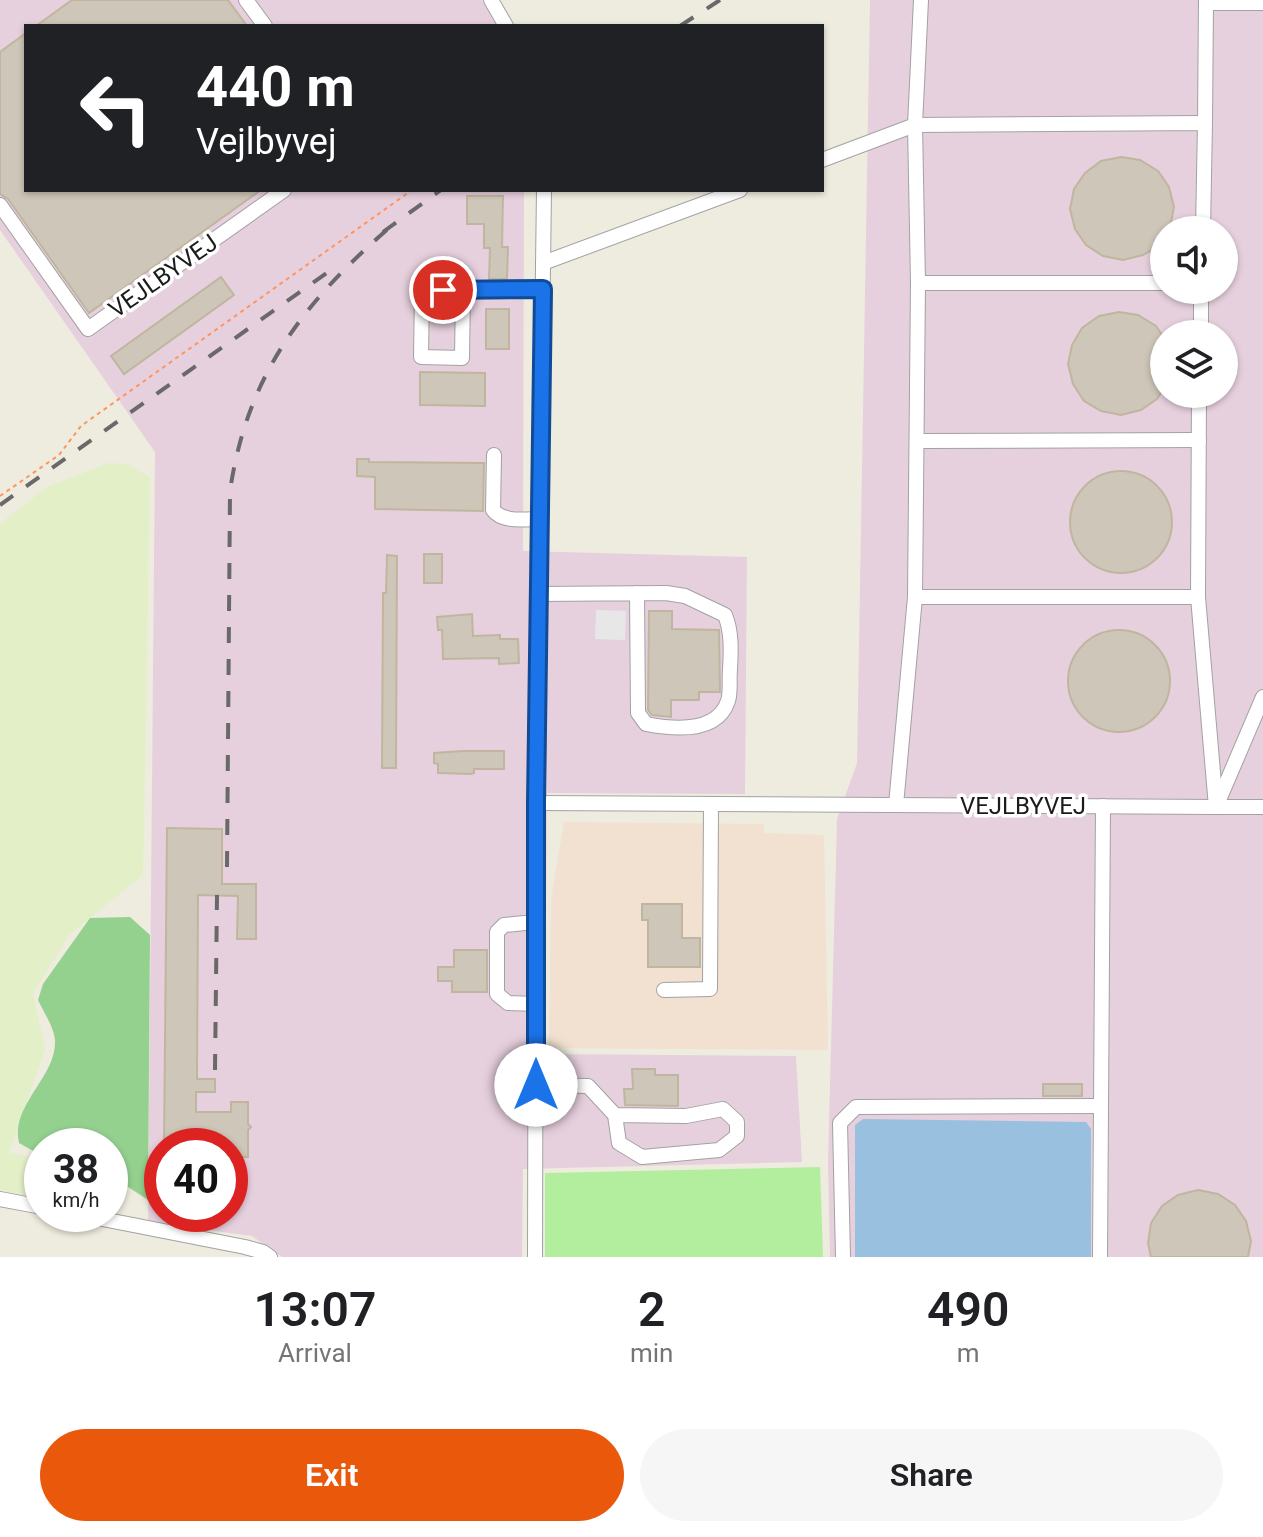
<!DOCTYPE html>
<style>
body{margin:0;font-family:Roboto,sans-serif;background:#f6f6f6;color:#202124;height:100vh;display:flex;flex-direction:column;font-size:30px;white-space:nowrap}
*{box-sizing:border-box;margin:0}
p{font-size:26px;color:#757577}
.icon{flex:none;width:44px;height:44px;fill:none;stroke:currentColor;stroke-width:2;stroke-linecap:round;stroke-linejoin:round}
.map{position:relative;height:1257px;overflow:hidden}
.sheet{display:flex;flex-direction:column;background:#fff;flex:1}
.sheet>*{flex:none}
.banner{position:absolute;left:24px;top:24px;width:800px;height:168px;border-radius:0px;box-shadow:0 2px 6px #0004;background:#202124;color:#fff;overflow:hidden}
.buttons{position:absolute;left:1150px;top:216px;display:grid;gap:16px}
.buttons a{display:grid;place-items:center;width:88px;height:88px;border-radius:50%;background:#fff;box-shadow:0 2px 6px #0004;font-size:40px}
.speed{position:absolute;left:24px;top:1128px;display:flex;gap:16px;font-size:40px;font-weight:700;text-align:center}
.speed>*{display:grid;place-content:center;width:104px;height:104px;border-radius:50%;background:#fff;box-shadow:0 2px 6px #0004;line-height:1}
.speed small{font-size:20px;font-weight:400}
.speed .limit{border:12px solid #d22;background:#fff;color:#111}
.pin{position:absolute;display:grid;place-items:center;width:68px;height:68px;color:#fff;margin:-34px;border:4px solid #fff;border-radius:50%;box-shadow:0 2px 8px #0007}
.me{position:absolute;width:88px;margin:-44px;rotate:0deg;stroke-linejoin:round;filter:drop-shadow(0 0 6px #0008)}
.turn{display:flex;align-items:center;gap:28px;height:168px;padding:0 40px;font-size:36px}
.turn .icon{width:104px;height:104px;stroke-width:2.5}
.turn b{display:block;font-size:56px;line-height:68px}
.eta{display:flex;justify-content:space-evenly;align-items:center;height:136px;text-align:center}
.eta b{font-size:48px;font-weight:600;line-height:56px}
.button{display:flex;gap:16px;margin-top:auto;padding:16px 40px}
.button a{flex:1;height:92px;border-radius:48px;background:#ea580c;color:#fff;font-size:32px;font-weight:600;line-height:92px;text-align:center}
.button a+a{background:#f6f6f6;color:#202124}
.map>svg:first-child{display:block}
.industrial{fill:#e7d0de;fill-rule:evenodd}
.military{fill:#f2e1d0}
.farmland{fill:#e3efc7}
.grass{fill:#b3ee9f}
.forest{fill:#94d18f}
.parking{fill:#e7e7e7}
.water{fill:#9ac0e0}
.building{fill:#cec6b8;stroke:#c0b6a0;stroke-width:2}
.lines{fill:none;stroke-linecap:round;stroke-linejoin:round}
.minor-casing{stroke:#a2a2a2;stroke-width:16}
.path{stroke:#ff945e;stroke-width:2;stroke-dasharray:4 4;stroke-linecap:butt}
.minor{stroke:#fff;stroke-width:14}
.rail{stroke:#696969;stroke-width:4;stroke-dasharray:16 16;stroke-linecap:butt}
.route-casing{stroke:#114b97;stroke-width:20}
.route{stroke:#1a73e8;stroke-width:14}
.labels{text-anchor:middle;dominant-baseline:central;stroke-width:7;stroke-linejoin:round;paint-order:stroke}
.street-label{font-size:24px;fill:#1b1b1b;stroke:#fff}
</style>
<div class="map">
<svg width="1263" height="1257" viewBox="0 0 1263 1257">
<rect width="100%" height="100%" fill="#eeecdf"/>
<g class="industrial">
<path d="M 0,0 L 482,0 L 497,26 L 26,26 L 26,190 L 524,190 L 523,551 L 747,557 L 745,794 L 547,793 L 545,1054 L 796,1056 L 802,1162 L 523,1169 L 522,1257 L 282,1257 L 252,1236 L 148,1222 L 155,452 L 0,230 ZM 162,1146 L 230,1146 L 230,1214 L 162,1214 Z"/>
<path d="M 870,0 L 1263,0 L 1263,1257 L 830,1257 L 828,1162 L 837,819 L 857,763 ZM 1164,230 L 1224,230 L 1224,290 L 1164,290 ZM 1164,334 L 1224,334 L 1224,394 L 1164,394 Z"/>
</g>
<polygon class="military" points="564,822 764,824 764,833 824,835 828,1050 549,1048 551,899"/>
<polygon class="farmland" points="108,463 127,464 150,477 143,875 69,935 33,994 45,1049 9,1153 42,1159 42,1199 0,1190 0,524 47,487"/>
<polygon class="grass" points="820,1167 823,1257 545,1257 545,1173"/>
<path class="forest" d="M 130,917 L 150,935 L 148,1200 L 110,1175 L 110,1146 L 42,1146 L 42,1156 L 19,1143 C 10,1105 57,1077 55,1040 C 54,1027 43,1011 38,1000 L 43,984 L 90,918 Z"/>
<polygon class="parking" points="596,610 626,611 625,640 595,639"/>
<polygon class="water" points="863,1119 1086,1122 1091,1129 1091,1257 855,1257 855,1125"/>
<g class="building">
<polygon points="72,0 228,0 247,26 36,26"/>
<polygon points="26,33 26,190 261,190 89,313 8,199 0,194 0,52"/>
<polygon points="1121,157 1140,160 1158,171 1169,187 1174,207 1170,227 1164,230 1164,236 1157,247 1143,255 1123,260 1103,256 1086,245 1075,229 1070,209 1074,189 1085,173 1101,161"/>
<polygon points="467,196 503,196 502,247 508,247 507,279 489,279 490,248 484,248 484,224 467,224"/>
<polygon points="221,277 234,295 124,374 111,356"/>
<rect x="486" y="309" width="23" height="40"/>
<polygon points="1119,312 1138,315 1156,326 1164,338 1164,388 1157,399 1141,410 1121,415 1101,411 1084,401 1073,384 1068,364 1072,345 1082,328 1099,316"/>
<polygon points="420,372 485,373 485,406 420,405"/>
<polygon points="357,459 369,459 369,462 484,463 483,511 375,509 375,477 357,476"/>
<circle cx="1121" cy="522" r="51"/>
<rect x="424" y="554" width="18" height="29"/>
<polygon points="387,555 397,556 396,768 382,768 383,593 386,593"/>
<polygon points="649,611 672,611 672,629 719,630 720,692 699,692 699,700 671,700 671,717 652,715 648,710"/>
<polygon points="472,614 473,636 500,635 500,639 518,639 519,663 499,664 499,658 443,659 442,630 438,630 437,617"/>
<circle cx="1119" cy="681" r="51"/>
<polygon points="463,751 504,751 504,769 474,769 474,773 471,774 438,773 438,764 434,763 434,753"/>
<polygon points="167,828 222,829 222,884 256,884 256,939 237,939 238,896 198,895 197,1079 215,1079 215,1092 196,1092 196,1112 231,1112 231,1102 248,1102 248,1124 251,1127 248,1130 248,1157 236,1157 236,1152 231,1152 231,1146 164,1146"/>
<polygon points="642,904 682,904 682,938 700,938 700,967 648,967 648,920 642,920"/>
<polygon points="454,950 487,950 487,992 452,992 452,981 438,981 438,967 454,967"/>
<polygon points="632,1069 655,1069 655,1075 678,1075 678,1106 625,1105 624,1089 633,1089"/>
<rect x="1043" y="1084" width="39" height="12"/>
<polygon points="1198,1190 1218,1194 1235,1205 1246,1221 1251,1241 1248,1257 1151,1257 1148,1243 1151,1223 1162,1206 1178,1195"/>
</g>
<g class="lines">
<g class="minor-casing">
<g id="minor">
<polyline points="246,0 265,26"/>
<polyline points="491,0 506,26"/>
<polyline points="1206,3 1263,3"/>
<polyline points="1205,123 1206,0"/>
<polyline points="822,160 915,125 921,0"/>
<polyline points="0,205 88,329 284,190"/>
<polyline points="543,263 740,190"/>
<polyline points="918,283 1164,283"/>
<polyline points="463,290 462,358 421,357 422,290 543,289"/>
<polyline points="1201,334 1201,290"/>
<polyline points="1199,394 1198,597 1216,807 1263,807"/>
<polyline points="918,441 1199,440"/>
<path d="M 494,455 L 493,510 C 503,523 525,519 540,519"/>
<path d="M 539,594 L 666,593 L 685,596 L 725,615 C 732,632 731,651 730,670 C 729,679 731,692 728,701 C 717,734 672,729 646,724 L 638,713 L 637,593"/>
<polyline points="915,597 1198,597"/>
<polyline points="536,803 1216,807 1263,697"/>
<polyline points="896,805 915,597 918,283 915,125 1205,123 1203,230"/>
<polyline points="664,990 710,989 711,804"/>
<polyline points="536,1004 508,1003 497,994 497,932 504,925 536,922"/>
<polyline points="536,1085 588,1086 615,1115 686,1116 723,1109 737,1122 737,1136 719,1150 642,1157 619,1143 615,1115"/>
<polyline points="0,1199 42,1207"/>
<polyline points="77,1214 245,1247 263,1252 270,1257"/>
<polyline points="535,1257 536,803 544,190"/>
<polyline points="843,1257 840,1123 856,1107 1101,1106"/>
<polyline points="1100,1257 1103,806"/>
</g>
</g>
<polyline class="path" points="0,496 59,455 81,426 412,190"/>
<use href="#minor" class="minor"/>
<g class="rail">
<polyline points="680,26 720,0"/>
<polyline points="383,232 441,190"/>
<polyline points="0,505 338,265"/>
<path d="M 227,867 L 230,491 C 247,375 303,303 390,227"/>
<polyline points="215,1070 217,895"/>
</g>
</g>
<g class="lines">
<g class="route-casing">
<polyline id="route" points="443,290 543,289 536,803 536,1085"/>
</g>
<use href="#route" class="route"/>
</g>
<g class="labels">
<g class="street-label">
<text transform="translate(163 276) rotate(-35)">VEJLBYVEJ</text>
<text x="1023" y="806">VEJLBYVEJ</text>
</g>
</g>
</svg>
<div class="buttons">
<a><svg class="icon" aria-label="sound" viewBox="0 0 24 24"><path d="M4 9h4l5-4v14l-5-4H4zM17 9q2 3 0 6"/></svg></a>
<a><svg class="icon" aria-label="layers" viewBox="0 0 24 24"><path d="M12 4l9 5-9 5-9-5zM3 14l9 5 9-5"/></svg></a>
</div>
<div class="speed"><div>38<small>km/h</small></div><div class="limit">40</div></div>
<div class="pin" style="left:443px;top:290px;background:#d93025"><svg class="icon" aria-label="arrive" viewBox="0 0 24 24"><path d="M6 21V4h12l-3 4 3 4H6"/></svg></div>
<svg class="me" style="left:536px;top:1085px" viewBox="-20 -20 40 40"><circle r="19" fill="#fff"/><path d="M0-13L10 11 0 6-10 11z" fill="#1a73e8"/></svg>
<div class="banner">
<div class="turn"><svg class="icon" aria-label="left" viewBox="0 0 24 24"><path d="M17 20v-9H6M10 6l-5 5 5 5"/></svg><div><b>440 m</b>Vejlbyvej</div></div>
</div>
</div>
<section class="sheet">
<div class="eta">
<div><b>13:07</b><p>Arrival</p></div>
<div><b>2</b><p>min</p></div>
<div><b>490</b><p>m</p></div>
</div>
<div class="button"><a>Exit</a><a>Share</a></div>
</section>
